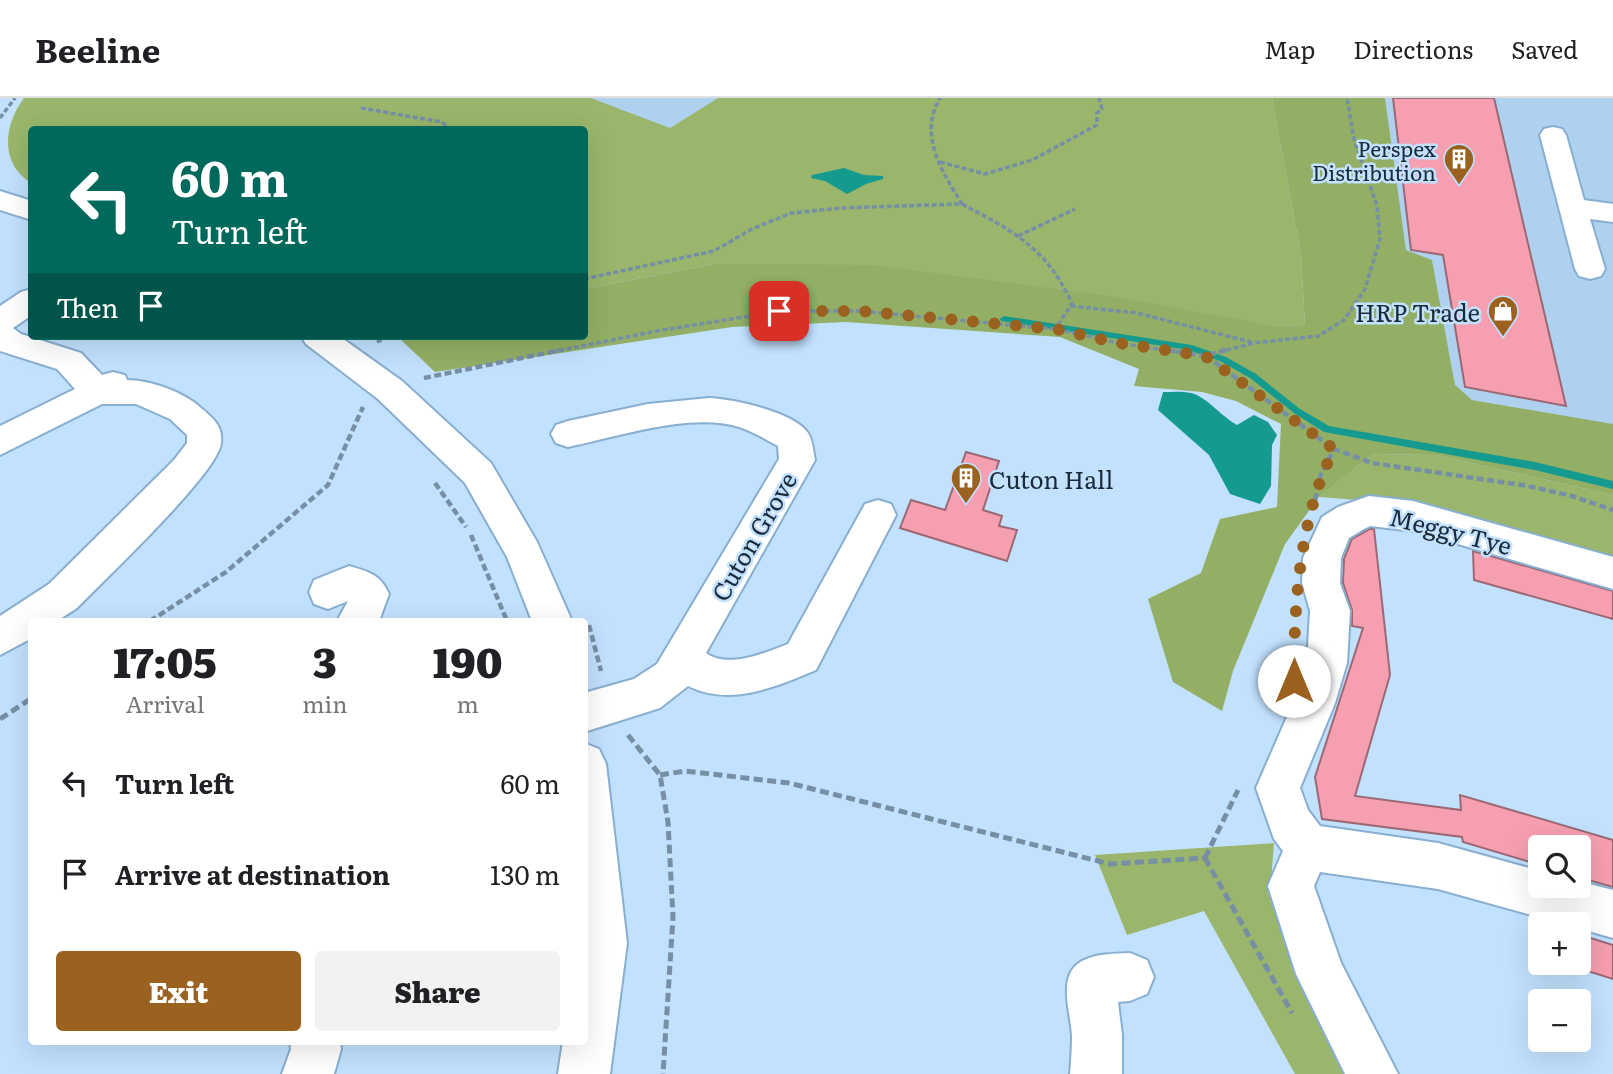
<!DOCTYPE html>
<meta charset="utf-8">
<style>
body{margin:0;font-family:Literata,serif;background:#f2f2f2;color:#202124;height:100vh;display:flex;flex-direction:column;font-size:26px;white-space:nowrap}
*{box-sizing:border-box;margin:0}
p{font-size:23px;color:#757577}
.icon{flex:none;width:38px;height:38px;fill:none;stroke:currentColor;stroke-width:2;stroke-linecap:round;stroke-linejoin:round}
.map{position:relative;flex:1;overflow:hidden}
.drawer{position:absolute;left:28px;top:520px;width:560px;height:427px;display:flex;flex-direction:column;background:#fff;border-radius:7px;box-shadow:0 7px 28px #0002}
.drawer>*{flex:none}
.guide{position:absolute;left:28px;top:28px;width:560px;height:214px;border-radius:7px;box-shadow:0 7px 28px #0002;background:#00695c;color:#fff;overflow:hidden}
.controls{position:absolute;left:1528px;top:737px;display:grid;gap:14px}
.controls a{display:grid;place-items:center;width:63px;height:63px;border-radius:7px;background:#fff;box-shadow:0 7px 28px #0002;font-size:35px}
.pin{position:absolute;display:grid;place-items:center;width:60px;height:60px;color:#fff;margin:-30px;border-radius:14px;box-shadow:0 4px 10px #0006}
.me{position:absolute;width:77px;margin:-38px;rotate:0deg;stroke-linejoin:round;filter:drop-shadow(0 0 5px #0008)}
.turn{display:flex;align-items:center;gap:24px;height:147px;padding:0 28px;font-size:32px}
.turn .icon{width:91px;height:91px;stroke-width:2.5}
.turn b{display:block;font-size:49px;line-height:60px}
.then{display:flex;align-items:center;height:66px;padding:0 28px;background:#0003;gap:14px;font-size:26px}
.eta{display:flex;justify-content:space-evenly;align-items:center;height:119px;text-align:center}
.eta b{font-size:42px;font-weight:800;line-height:49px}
.primary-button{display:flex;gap:14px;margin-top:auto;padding:14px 28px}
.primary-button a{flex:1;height:80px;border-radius:7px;background:#9a621e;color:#fff;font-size:28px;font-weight:800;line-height:80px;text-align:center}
.primary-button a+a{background:#f2f2f2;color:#202124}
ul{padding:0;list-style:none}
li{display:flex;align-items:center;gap:21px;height:91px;padding:0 28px}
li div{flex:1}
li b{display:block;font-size:26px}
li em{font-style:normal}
header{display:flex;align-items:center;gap:42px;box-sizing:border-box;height:98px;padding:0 35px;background:#fff;border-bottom:2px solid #e0e0e0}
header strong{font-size:33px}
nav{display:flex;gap:38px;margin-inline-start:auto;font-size:24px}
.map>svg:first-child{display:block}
.built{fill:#aed1f0}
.green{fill:#99b66c}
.forest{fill:#92af65}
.water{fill:#159a90}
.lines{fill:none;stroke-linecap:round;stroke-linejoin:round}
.stream{fill:#159a90;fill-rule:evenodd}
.building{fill:#f69fb1;stroke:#9b6973;stroke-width:2}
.minor-casing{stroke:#88aed0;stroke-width:4}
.path-far2{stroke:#778fa5;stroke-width:3.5;stroke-dasharray:5 2.5;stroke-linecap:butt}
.path-far1{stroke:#778fa5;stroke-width:4.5;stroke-dasharray:7 3.5;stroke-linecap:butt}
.path{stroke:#778fa5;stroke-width:5;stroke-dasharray:9 4.5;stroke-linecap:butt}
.minor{fill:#fff;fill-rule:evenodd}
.route{stroke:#9a621e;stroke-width:12;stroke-dasharray:0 21.6}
.labels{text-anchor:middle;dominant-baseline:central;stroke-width:5;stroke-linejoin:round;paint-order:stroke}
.far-poi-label{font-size:21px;fill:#1b2a38;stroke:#c2e1fe;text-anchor:end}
.poi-label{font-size:24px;fill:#1b2a38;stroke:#c2e1fe;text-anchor:end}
.street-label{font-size:24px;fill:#1b2a38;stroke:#c2e1fe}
</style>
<header>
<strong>Beeline</strong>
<nav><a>Map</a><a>Directions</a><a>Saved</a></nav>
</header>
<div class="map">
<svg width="1613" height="976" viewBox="0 0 1613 976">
<rect width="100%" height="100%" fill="#c2e1fe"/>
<g class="built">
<polygon points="591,0 718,0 670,30"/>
<polygon points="1385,0 1613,0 1613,326 1472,302 1455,287 1432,162 1406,153"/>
</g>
<g class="green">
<path d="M 24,0 L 591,0 L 670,30 L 718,0 L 1272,0 L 1301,157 L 1305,227 L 1273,228 L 714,166 L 585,191 L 584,32 L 32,32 L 31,85 C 0,66 3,28 24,0 Z"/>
<polygon points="1373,356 1437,357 1613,397 1613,462 1385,404 1319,399"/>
<polygon points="1274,745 1271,783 1358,976 1295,976 1204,813 1127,837 1095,757"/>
</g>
<polygon class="forest" points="1272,0 1385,0 1406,152 1432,162 1455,287 1472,302 1613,326 1613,397 1437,357 1373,356 1319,399 1285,446 1233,573 1222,613 1173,584 1148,501 1201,475 1220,421 1277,409 1281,326 1236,303 1202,294 1134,288 1139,271 1060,239 846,224 732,229 435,274 397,238 584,238 585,191 714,166 872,167 1111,198 1273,228 1305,227 1301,157"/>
<g class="water">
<polygon points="844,70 864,77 883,78 883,81 866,86 847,96 825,83 811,80 812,77"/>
<path d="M 1163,294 C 1172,294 1182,293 1191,295 C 1206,298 1222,319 1237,327 L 1254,317 L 1268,324 L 1277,337 L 1272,347 L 1271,388 L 1260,406 L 1230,396 L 1209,357 L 1158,312 Z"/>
</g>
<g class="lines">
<polygon class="stream" points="1004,218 1192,247 1226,259 1256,276 1300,311 1329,328 1535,364 1613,383 1613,391 1535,372 1324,334 1294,315 1250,280 1220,263 1188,252 1001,223 1000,221"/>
</g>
<g class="building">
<polygon points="1393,0 1494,0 1566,308 1465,289 1443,157 1411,152"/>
<polygon points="966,354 999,363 983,412 1002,418 999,428 1017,432 1007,463 900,430 911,402 945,412"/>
<polygon points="1370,431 1374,431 1390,577 1355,698 1461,712 1460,697 1613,742 1613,789 1578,779 1578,749 1540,749 1540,767 1463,744 1462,739 1322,721 1315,679 1363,530 1352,528 1352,512 1343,485 1344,461 1352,441"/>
<polygon points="1473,453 1613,493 1613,521 1474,482"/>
<polygon points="1578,836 1613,847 1613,881 1559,864 1578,864"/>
</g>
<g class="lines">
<g class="minor-casing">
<g id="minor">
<polygon points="1553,29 1562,31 1566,37 1584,102 1613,106 1613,124 1590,121 1605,171 1601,178 1590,181 1579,178 1575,171 1540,37 1544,31"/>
<polygon points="0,93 32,103 32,122 0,112"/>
<path d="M 32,191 L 32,217 L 13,230 L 21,236 L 81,255 L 102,277 L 113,274 L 125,277 L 127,282 C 150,282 184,294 201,310 C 213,320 223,328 221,345 C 219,374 103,483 77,510 L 57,523 L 32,523 L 32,540 L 0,557 L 0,518 L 49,486 L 174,362 L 187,345 L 187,337 L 170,321 L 136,306 L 102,306 L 0,357 L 0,328 L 75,291 L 57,271 L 0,253 L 0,208 L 21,194 Z"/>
<polygon points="301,238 339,238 402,283 491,365 537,444 572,523 532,523 507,459 465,385 378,301 306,246"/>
<path d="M 709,300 C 733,301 794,314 808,335 C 813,343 813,353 815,362 L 706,555 C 728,571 765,555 788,546 L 865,406 L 878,402 L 891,406 L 896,417 L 816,572 C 775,589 731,609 688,588 L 660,610 L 584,634 L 584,595 L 634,581 L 657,566 L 779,361 L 778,348 C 765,341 752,333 739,329 C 690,314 617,339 568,349 L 556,345 L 551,336 L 556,327 L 568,323 L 648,306 Z"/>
<polygon points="1369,398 1413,403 1613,459 1613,491 1413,433 1370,428 1364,431 1349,440 1341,460 1340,485 1350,513 1347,565 1335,605 1300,690 1308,712 1320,728 1438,745 1540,773 1540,788 1578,788 1578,783 1613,792 1613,840 1578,830 1578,826 1564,826 1438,791 1320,774 1314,788 1341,865 1398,976 1345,976 1296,876 1268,788 1283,753 1274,741 1256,690 1293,605 1307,565 1310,513 1302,485 1303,460 1322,419 1338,409"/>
<path d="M 349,468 C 369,474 380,476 389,496 L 379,523 L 337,523 L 348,503 L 328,511 L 314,506 L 309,494 L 314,482 Z"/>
<polygon points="584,645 599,651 606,666 627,845 610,976 558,976 563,943 584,943"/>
<path d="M 1130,855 L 1147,862 L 1154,879 L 1147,896 L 1130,903 L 1118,904 L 1122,937 L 1122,976 L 1070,976 C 1071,963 1072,951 1072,938 C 1071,915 1056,877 1082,863 C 1097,855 1114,856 1130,855 Z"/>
<polygon points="290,943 340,943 341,951 334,976 282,976 291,951"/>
</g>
</g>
<g class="path-far2">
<polyline points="361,10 442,24 450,32"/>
<polyline points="0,20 15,0"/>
<polyline points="940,64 985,76 1032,62 1097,27 1097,15 1102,11 1099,0"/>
<path d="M 962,106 C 1013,133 1048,151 1072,206 L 1055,231"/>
<polyline points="1018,138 1075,111"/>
<path d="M 584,181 L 714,153 L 752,131 L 791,115 L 843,110 L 962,106 C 942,73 918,38 940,0"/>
<polyline points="1071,208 1137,215 1251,244"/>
<polyline points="377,244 389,238"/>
<polyline points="552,254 657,233 780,213 859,213 1055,231 1118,245 1179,254"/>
<polyline points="1219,254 1254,245 1318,238 1344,222 1365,191 1380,141 1377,108 1354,41 1347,0"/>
</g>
<g class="path-far1">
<polyline points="1168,252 1205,258 1226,252"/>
<polyline points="1206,258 1334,351 1372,365 1528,388 1572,398 1613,412"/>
<polyline points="424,280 561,252"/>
<polyline points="435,385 466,429"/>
<polyline points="1315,402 1321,376 1334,351"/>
<polyline points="471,437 507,523"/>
<polyline points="150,523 226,474 328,387 363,309"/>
<polyline points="589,527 601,573"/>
</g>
<g class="path">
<polyline points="0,621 32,600"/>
<polyline points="628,637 660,677 668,724 673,819 663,976"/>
<polyline points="660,677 685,673 789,685 1110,766 1205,760"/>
<polyline points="1205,760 1238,692"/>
<polyline points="1205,760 1292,915"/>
</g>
<use href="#minor" class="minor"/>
</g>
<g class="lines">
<path class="route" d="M 779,213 L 859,213 L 1055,231 L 1118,245 L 1205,258 L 1334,351 C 1299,421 1294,506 1294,583"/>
</g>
<defs>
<g id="building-pin" transform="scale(1.575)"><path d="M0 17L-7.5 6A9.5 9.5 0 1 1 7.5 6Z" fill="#9a621e" stroke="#c2e1fe"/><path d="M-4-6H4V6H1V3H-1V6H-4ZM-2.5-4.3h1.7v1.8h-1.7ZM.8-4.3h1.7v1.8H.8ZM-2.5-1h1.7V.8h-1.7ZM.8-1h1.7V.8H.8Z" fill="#fff"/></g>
<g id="shop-pin" transform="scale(1.575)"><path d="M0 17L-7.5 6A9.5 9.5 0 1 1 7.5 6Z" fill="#9a621e" stroke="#c2e1fe"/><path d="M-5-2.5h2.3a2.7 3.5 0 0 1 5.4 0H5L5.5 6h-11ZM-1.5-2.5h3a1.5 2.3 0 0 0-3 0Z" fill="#fff"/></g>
</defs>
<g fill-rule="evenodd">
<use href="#building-pin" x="1459" y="61"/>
<use href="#shop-pin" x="1503" y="213"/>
<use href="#building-pin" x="966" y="380"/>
</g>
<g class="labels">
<g class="far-poi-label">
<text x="1436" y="49">Perspex<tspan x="1436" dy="24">Distribution</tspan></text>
</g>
<g class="poi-label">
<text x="1480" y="213">HRP Trade</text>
<text x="989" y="380" text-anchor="start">Cuton Hall</text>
</g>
<g class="street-label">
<text transform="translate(1451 432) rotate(14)">Meggy Tye</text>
<text transform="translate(753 438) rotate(-60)">Cuton Grove</text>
</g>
</g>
</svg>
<div class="controls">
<a><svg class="icon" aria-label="search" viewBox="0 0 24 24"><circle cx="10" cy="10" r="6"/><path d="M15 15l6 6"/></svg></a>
<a>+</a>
<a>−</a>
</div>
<div class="pin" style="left:779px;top:213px;background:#d93025"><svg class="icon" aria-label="arrive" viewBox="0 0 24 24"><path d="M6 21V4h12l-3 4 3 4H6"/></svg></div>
<svg class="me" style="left:1294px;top:583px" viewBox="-20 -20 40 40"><circle r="19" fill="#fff"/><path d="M0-13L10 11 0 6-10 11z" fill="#9a621e"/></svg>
<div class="guide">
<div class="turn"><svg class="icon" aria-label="left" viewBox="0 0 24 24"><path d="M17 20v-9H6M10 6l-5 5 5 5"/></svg><div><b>60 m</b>Turn left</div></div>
<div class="then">Then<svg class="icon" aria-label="arrive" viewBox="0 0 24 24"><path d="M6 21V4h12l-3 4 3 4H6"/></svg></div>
</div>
<section class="drawer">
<div class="eta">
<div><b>17:05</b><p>Arrival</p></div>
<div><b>3</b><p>min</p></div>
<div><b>190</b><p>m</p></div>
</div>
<ul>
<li><svg class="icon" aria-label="left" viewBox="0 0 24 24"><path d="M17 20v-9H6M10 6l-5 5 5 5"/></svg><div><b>Turn left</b></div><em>60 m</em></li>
<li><svg class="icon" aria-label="arrive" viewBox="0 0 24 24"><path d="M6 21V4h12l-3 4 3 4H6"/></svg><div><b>Arrive at destination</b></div><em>130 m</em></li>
</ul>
<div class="primary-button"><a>Exit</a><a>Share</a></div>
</section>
</div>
